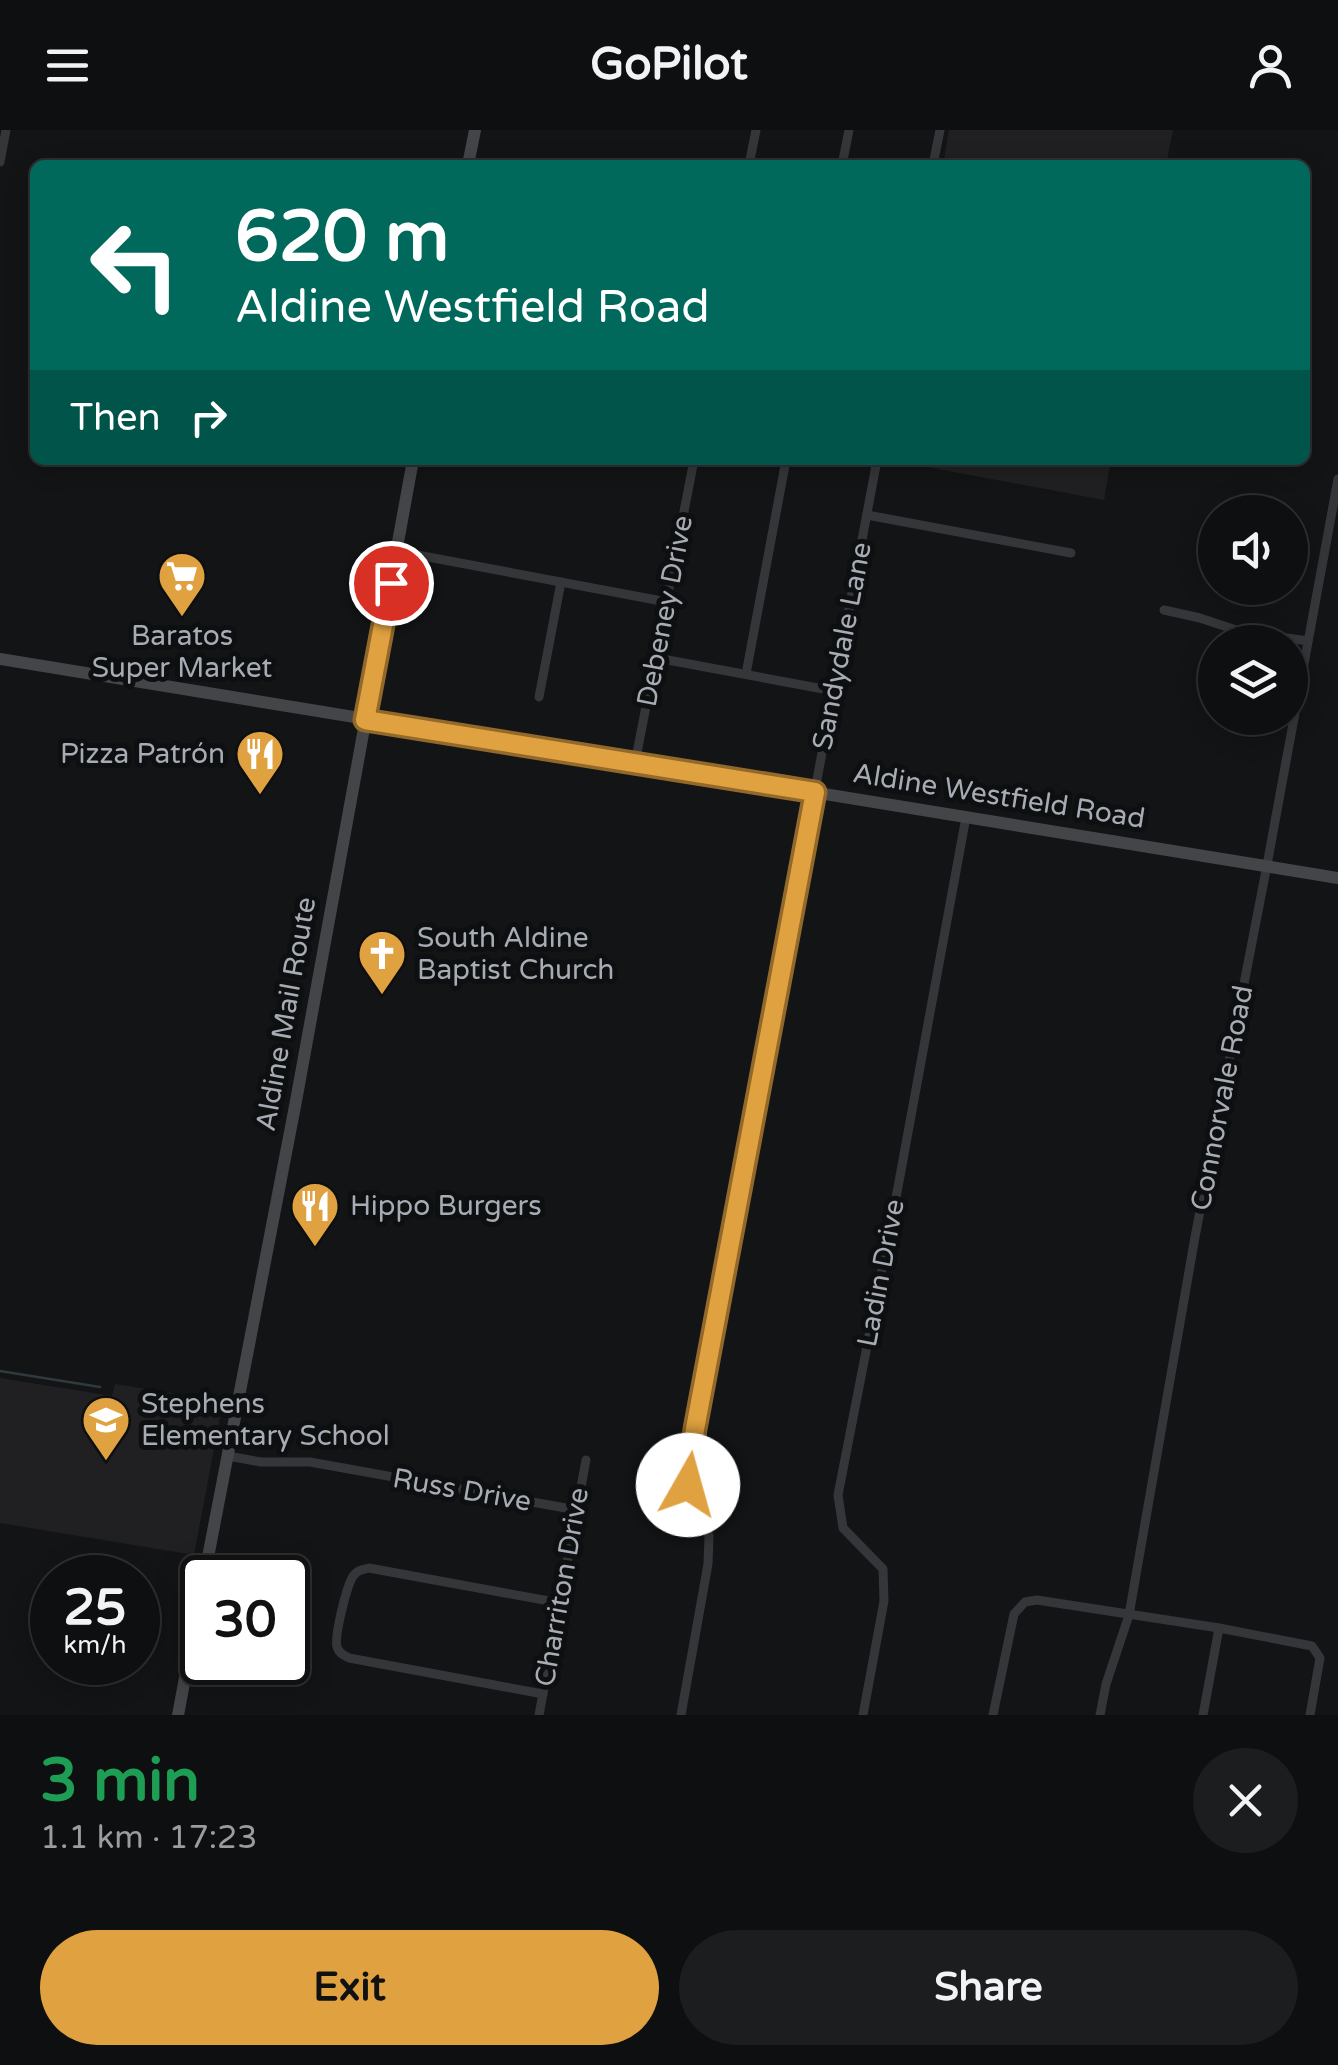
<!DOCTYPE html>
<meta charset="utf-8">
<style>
body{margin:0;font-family:"Varela Round",sans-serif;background:#1c1d1e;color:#f1f3f6;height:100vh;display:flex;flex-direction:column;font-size:38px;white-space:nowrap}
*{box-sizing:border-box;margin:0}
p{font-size:32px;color:#9b9c9f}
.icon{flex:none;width:55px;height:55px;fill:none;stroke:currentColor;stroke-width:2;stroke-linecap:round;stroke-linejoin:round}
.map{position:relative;height:1585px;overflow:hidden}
.sheet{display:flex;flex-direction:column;background:#0e0f10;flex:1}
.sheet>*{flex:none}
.top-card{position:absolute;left:30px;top:30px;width:1280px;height:305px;border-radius:15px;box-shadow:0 5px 25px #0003,0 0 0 2px #2e2f30;background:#00695c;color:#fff;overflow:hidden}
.tools{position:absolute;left:1198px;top:365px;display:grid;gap:20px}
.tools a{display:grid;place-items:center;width:110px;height:110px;border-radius:50%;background:#0e0f10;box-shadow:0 5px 25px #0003,0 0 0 2px #2e2f30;font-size:50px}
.speed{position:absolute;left:30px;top:1425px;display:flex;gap:20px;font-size:50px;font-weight:700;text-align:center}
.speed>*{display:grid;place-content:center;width:130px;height:130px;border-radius:50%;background:#0e0f10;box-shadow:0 5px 25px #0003,0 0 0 2px #2e2f30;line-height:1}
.speed small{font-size:25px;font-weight:400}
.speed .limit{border:5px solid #111;border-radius:15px;background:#fff;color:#111}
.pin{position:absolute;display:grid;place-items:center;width:85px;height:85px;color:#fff;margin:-42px;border:5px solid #fff;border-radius:50%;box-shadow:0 2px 10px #0007}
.me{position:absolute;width:110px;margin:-55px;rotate:7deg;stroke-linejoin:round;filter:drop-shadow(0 0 8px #0008)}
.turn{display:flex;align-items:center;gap:35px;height:210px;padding:0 40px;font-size:45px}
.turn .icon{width:130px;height:130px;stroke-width:2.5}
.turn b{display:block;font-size:70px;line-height:85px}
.then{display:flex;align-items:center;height:95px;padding:0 40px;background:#0003;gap:20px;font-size:38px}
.round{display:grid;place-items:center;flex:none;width:105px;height:105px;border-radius:52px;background:#1c1d1e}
.headline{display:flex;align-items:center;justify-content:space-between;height:170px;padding:0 40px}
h1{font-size:60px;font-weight:700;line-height:75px;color:#1e9e55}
.primary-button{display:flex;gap:20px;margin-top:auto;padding:20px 40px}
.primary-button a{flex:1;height:115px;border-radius:60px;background:#e0a240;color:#111;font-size:40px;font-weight:700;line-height:115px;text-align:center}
.primary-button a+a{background:#1c1d1e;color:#f1f3f6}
header{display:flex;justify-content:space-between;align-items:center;height:130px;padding:0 40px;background:#0e0f10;font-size:45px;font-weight:700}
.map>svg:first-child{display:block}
.built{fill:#202022}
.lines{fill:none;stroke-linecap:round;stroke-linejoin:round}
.stream{stroke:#30393e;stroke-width:2.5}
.street{stroke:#353639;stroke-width:9}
.secondary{stroke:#434549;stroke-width:12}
.route-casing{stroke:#92692a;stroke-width:25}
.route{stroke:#e0a240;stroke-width:18}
.labels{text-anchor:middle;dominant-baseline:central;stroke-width:10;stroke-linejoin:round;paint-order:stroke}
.street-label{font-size:28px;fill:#a6abb4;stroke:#0e0f10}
.poi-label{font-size:28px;fill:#a6abb4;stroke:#0e0f10;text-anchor:start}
</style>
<header><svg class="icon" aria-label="menu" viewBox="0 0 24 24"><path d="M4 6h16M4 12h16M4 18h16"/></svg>GoPilot<svg class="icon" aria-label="person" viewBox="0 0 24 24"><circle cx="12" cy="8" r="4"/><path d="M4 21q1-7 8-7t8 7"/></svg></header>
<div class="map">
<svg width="1338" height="1585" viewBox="0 0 1338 1585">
<rect width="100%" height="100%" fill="#131415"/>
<g class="built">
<polygon points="949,0 1173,0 1166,35 943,35"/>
<polygon points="890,330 1111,330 1104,370"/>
<polygon points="0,1248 112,1266 115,1254 223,1271 194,1425 0,1393"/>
</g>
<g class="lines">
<polyline class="stream" points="0,1241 100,1257"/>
<g class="street">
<polyline points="0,32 6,0"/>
<polyline points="749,35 756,0"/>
<polyline points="842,35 849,0"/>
<polyline points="933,35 940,0"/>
<polyline points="867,385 1071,423"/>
<polyline points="396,421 667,472"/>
<polyline points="1164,480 1200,488 1239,501 1308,511"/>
<polyline points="657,528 834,561"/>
<polyline points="746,544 786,330"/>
<polyline points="539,567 561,452"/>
<polyline points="635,633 694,330"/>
<polyline points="228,1326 261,1332 310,1332 577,1380"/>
<path d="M 543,1564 L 349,1528 C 344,1525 339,1524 337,1517 C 334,1507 347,1453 354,1445 C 359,1439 362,1440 369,1438 L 560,1473"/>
<polyline points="539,1585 586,1330"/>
<polyline points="681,1585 708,1434 709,1406 688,1355 695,1299 877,330"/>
<polyline points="863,1585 884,1471 883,1439 843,1398 838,1365 898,1057 966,687"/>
<polyline points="993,1585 1014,1484 1025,1472 1037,1470 1219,1498 1312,1516 1320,1528 1310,1585"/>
<polyline points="1100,1585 1106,1554 1129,1485 1195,1107 1267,735 1338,349"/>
<polyline points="1203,1585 1219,1498"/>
</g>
<g class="secondary">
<polyline points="468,35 475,0"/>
<polyline points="0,529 1338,748"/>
<polyline points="204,1448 296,971 413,330"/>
<polyline points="178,1585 202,1457"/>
</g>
</g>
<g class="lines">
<g class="route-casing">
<polyline id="route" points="391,453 365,590 815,662 695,1299 688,1355"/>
</g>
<use href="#route" class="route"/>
</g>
<defs>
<g id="supermarket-pin" transform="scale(2.5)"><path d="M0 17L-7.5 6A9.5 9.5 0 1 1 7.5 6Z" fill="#e0a240" stroke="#0e0f10"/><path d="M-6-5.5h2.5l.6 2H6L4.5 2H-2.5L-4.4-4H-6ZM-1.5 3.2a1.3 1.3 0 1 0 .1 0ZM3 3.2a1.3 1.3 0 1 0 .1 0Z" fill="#fff"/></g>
<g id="restaurant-pin" transform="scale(2.5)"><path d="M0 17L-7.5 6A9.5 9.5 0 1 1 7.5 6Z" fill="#e0a240" stroke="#0e0f10"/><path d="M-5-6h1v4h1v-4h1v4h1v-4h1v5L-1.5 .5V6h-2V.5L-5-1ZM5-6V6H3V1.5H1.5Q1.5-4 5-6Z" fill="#fff"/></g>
<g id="church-pin" transform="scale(2.5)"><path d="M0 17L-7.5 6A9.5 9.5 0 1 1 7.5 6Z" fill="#e0a240" stroke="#0e0f10"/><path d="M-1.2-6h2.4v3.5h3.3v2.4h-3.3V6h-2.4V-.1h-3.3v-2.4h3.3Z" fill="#fff"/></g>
<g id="school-pin" transform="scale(2.5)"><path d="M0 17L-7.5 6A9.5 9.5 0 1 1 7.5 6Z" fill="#e0a240" stroke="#0e0f10"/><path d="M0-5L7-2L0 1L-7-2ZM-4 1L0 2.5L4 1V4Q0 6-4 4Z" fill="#fff"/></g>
</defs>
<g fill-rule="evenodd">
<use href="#supermarket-pin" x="182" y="446"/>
<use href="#restaurant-pin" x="260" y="624"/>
<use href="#church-pin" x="382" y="824"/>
<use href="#restaurant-pin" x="315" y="1076"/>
<use href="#school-pin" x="106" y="1290"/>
</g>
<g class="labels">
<g class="street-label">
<text transform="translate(665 481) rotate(-79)">Debeney Drive</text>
<text transform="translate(842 516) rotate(-79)">Sandydale Lane</text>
<text transform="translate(999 666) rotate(9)">Aldine Westfield Road</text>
<text transform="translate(286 884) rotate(-80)">Aldine Mail Route</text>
<text transform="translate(1222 968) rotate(-79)">Connorvale Road</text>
<text transform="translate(881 1143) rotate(-79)">Ladin Drive</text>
<text transform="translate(462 1360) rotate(10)">Russ Drive</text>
<text transform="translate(562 1457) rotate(-80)">Charriton Drive</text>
</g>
<g class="poi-label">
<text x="182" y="506" text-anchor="middle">Baratos<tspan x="182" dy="32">Super Market</tspan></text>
<text x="225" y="624" text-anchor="end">Pizza Patrón</text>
<text x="417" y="808">South Aldine<tspan x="417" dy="32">Baptist Church</tspan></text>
<text x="350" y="1076">Hippo Burgers</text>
<text x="141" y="1274">Stephens<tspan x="141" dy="32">Elementary School</tspan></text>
</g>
</g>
</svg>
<div class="tools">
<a><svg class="icon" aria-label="sound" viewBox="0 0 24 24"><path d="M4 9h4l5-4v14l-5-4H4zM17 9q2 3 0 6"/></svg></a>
<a><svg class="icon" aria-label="layers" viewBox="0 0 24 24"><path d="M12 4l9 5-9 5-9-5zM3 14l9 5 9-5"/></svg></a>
</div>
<div class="speed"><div>25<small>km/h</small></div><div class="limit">30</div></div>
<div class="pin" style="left:391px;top:453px;background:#d93025"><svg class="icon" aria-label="arrive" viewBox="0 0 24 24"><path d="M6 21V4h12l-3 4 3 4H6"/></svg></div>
<svg class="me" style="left:688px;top:1355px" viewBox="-20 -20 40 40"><circle r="19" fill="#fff"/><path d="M0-13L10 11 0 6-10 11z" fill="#e0a240"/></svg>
<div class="top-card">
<div class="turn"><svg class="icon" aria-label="left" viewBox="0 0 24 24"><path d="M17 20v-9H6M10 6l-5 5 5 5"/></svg><div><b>620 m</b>Aldine Westfield Road</div></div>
<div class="then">Then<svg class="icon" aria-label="right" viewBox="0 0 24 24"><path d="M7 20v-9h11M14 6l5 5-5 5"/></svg></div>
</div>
</div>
<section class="sheet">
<div class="headline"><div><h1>3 min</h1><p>1.1 km · 17:23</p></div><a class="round"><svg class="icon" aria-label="close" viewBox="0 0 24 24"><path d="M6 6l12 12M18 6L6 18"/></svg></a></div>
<div class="primary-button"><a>Exit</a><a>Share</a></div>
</section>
